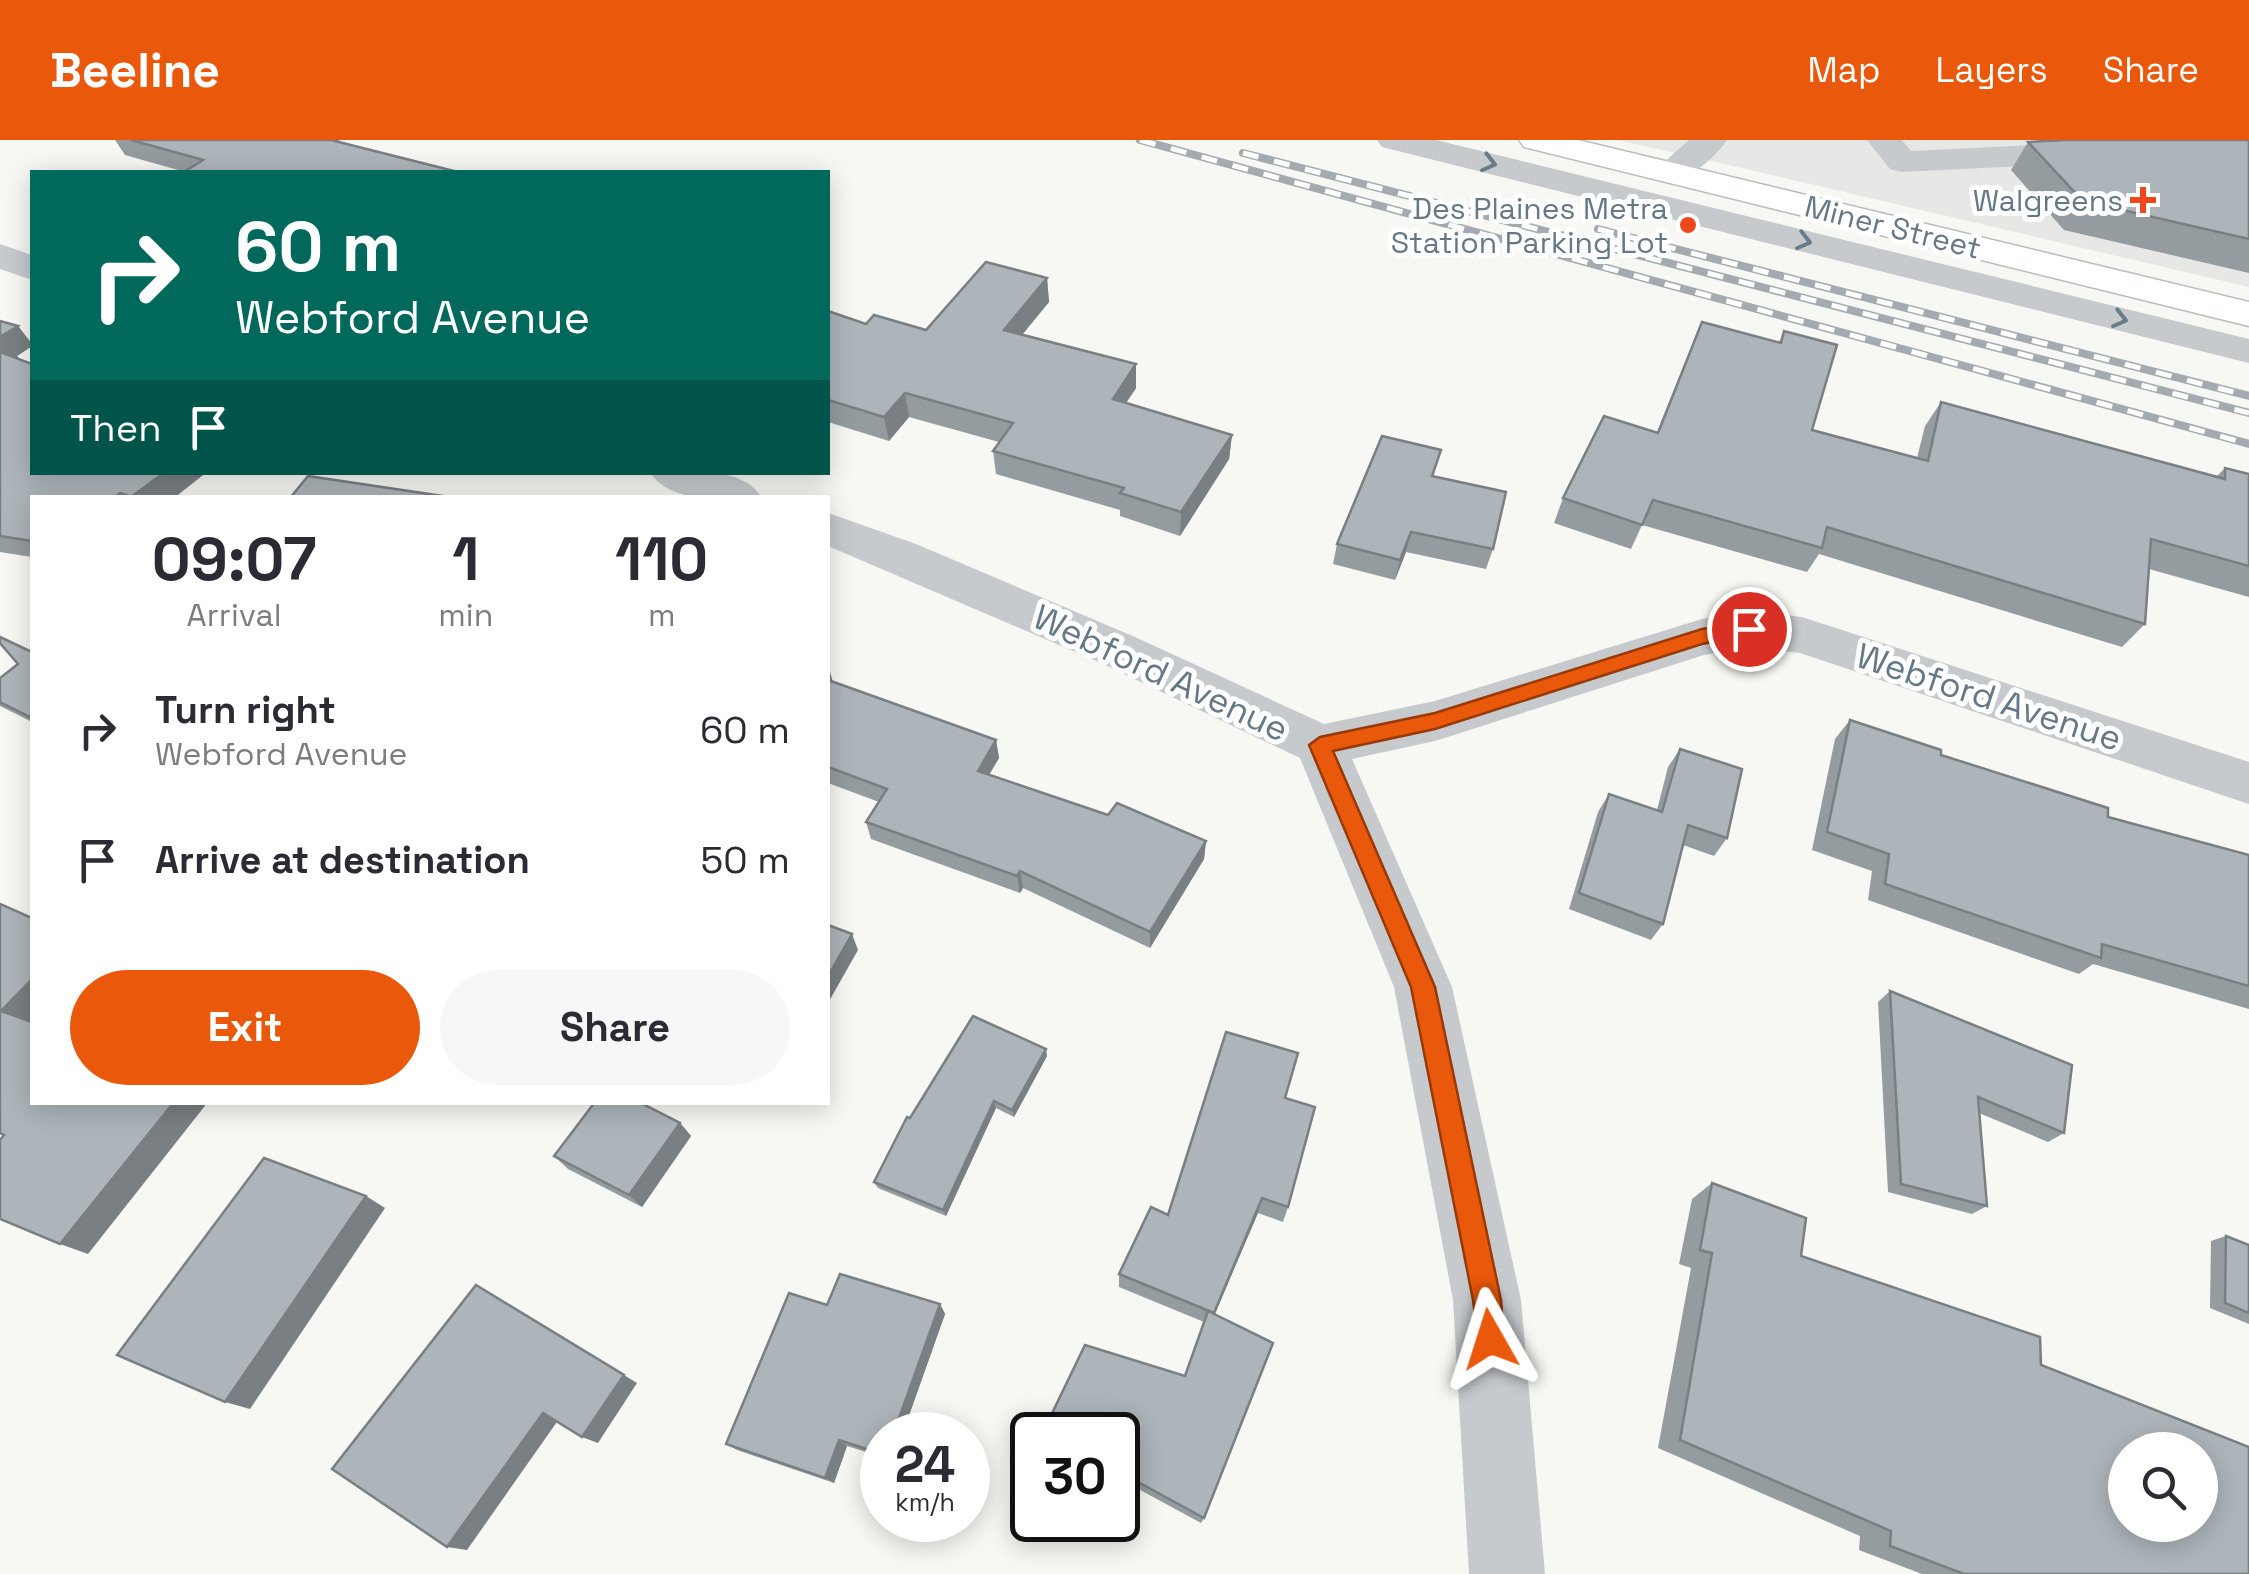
<!DOCTYPE html>
<style>
body{margin:0;font-family:"Space Grotesk",sans-serif;background:#f7f7f7;color:#2b2b33;height:100vh;display:flex;flex-direction:column;font-size:38px;white-space:nowrap}
*{box-sizing:border-box;margin:0}
p{font-size:32px;color:#7c7c81}
.icon{flex:none;width:55px;height:55px;fill:none;stroke:currentColor;stroke-width:2;stroke-linecap:round;stroke-linejoin:round}
.map{position:relative;flex:1;overflow:hidden}
.details{position:absolute;left:30px;top:355px;width:800px;height:610px;display:flex;flex-direction:column;background:#fff;border-radius:0px;box-shadow:0 5px 25px #0003}
.details>*{flex:none}
.hud{position:absolute;left:30px;top:30px;width:800px;height:305px;border-radius:0px;box-shadow:0 5px 25px #0003;background:#00695c;color:#fff;overflow:hidden}
.buttons{position:absolute;left:2108px;top:1292px;display:grid;gap:20px}
.buttons a{display:grid;place-items:center;width:110px;height:110px;border-radius:50%;background:#fff;box-shadow:0 5px 25px #0003;font-size:50px}
.speed{position:absolute;left:860px;top:1272px;display:flex;gap:20px;font-size:50px;font-weight:700;text-align:center}
.speed>*{display:grid;place-content:center;width:130px;height:130px;border-radius:50%;background:#fff;box-shadow:0 5px 25px #0003;line-height:1}
.speed small{font-size:25px;font-weight:400}
.speed .limit{border:5px solid #111;border-radius:15px;background:#fff;color:#111}
.pin{position:absolute;display:grid;place-items:center;width:85px;height:85px;color:#fff;margin:-42px;border:5px solid #fff;border-radius:50%;box-shadow:0 2px 10px #0007}
.me{position:absolute;width:110px;margin:-55px;rotate:354deg;stroke-linejoin:round;filter:drop-shadow(0 0 8px #0008)}
.turn{display:flex;align-items:center;gap:35px;height:210px;padding:0 40px;font-size:45px}
.turn .icon{width:130px;height:130px;stroke-width:2.5}
.turn b{display:block;font-size:70px;line-height:85px}
.then{display:flex;align-items:center;height:95px;padding:0 40px;background:#0003;gap:20px;font-size:38px}
.eta{display:flex;justify-content:space-evenly;align-items:center;height:170px;text-align:center}
.eta b{font-size:60px;font-weight:700;line-height:70px}
.action{display:flex;gap:20px;margin-top:auto;padding:20px 40px}
.action a{flex:1;height:115px;border-radius:60px;background:#ea580c;color:#fff;font-size:40px;font-weight:700;line-height:115px;text-align:center}
.action a+a{background:#f7f7f7;color:#2b2b33}
ul{padding:0;list-style:none}
li{display:flex;align-items:center;gap:30px;height:130px;padding:0 40px}
li div{flex:1}
li b{display:block;font-size:38px}
li em{font-style:normal}
header{display:flex;align-items:center;gap:60px;box-sizing:border-box;height:140px;padding:0 50px;background:#ea580c;color:#fff}
header strong{font-size:48px}
nav{display:flex;gap:55px;margin-inline-start:auto;font-size:35px}
.map>svg:first-child{display:block}
.built{fill:#e7e8e6}
.lines{fill:none;stroke-linecap:round;stroke-linejoin:round}
.major-casing{stroke:#b7bcbf;stroke-width:3}
.minor{fill:#c6cacd;fill-rule:evenodd}
.major{fill:#fff;fill-rule:evenodd}
.rail-casing{stroke:#a4abb0;stroke-width:8}
.rail{stroke:#fff;stroke-width:5;stroke-dasharray:16;stroke-linecap:butt}
.wall{fill:#959ca0}
.shaded-wall{fill:#797f82}
.building{fill:#adb5ba;stroke:#797f82;stroke-width:2.5;fill-rule:evenodd}
.oneway{stroke:#697c8a}
.route{fill:#ea580c;stroke:#983908;stroke-width:2.5}
.poi-dot{fill:#ed471c;stroke:#fff;stroke-width:4}
.labels{text-anchor:middle;dominant-baseline:central;stroke-width:10;stroke-linejoin:round;paint-order:stroke}
.far-poi-label{font-size:30px;fill:#647886;stroke:#fff;text-anchor:end}
.far-street-label{font-size:30px;fill:#647886;stroke:#fff}
.street-label{font-size:35px;fill:#647886;stroke:#fff}
</style>
<header>
<strong>Beeline</strong>
<nav><a>Map</a><a>Layers</a><a>Share</a></nav>
</header>
<div class="map">
<svg width="2249" height="1434" viewBox="0 0 2249 1434">
<rect width="100%" height="100%" fill="#f7f7f3"/>
<polygon class="built" points="1617,0 2249,0 2249,147 1725,24"/>
<g class="lines">
<g class="major-casing">
<polygon id="major" points="1519,0 1578,0 2249,162 2249,186 1524,7"/>
</g>
<g class="minor">
<polygon points="1377,0 1436,0 2249,199 2249,223 1382,7"/>
<path d="M 1689,0 L 1727,0 C 1713,21 1683,46 1658,39 L 1653,32 Z"/>
<polygon points="1867,0 1902,0 1911,11 2141,0 2249,0 2249,15 1902,32 1890,29"/>
<polygon points="0,104 32,115 32,140 0,129"/>
<path d="M 650,332 C 684,332 742,324 762,358 C 728,358 671,366 650,332 Z"/>
<polygon points="828,373 916,404 1135,497 1324,584 1435,561 1702,479 1749,471 1802,477 2249,622 2249,664 1800,513 1749,507 1704,515 1435,601 1352,619 1452,847 1521,1160 1545,1434 1469,1434 1453,1160 1394,847 1300,618 1101,523 828,406"/>
</g>
<use href="#major" class="major"/>
<g class="rail-casing">
<g id="rail">
<polyline points="1140,0 2249,304"/>
<polyline points="1243,13 2249,273"/>
<polyline points="1598,89 2249,256"/>
</g>
</g>
<use href="#rail" class="rail"/>
</g>
<g class="wall">
<polygon points="115,0 339,0 341,2 185,32 125,15"/>
<polygon points="2249,0 2249,133 2064,90 2011,30 2028,2"/>
<polygon points="1047,138 1049,162 1022,195 1136,248 1126,263 1232,295 1229,319 1180,396 1120,376 1120,370 996,334 993,311 999,302 909,277 889,301 828,282 828,171 866,184 926,190"/>
<polygon points="0,181 18,186 32,204 32,206 17,216 19,219 174,358 32,358 32,417 0,412"/>
<polygon points="1702,182 1779,202 1784,191 1812,290 1917,318 1925,286 1941,262 2216,337 2225,328 2249,334 2249,457 2149,429 2145,484 2122,507 1819,414 1807,432 1642,385 1631,409 1554,383 1563,358 1657,292"/>
<polygon points="1434,336 1493,409 1486,429 1406,412 1395,440 1333,424 1337,404"/>
<polygon points="32,512 32,582 0,566 0,538"/>
<polygon points="828,525 833,542 996,600 999,618 989,634 1108,675 1206,701 1204,719 1150,808 1023,748 1020,753 871,699 866,682 879,662 828,643"/>
<polygon points="1850,580 2108,677 2249,715 2249,869 2093,824 2079,834 1868,760 1872,731 1812,710 1835,599"/>
<polygon points="1680,609 1727,698 1714,716 1683,705 1663,784 1651,800 1569,769 1598,672 1609,654 1657,670 1668,627"/>
<polygon points="1890,851 2064,993 2048,1002 1979,973 1987,1066 1972,1074 1888,1052 1878,862"/>
<polygon points="1047,916 1014,977 996,968 946,1076 878,1048 874,1042"/>
<polygon points="1285,958 1288,1067 1283,1082 1258,1073 1215,1174 1204,1378 1201,1383 1118,1338 1118,1295 1044,1295 1043,1292 1185,1236 1204,1182 1119,1147 1119,1134 1168,1075"/>
<polygon points="680,983 691,996 642,1067 568,1029 554,1016"/>
<polygon points="1712,1043 1801,1116 2041,1225 2249,1434 1922,1434 1859,1410 1860,1396 1658,1308 1691,1128 1679,1124 1692,1059"/>
<polygon points="2226,1096 2249,1105 2249,1184 2210,1168 2211,1101"/>
<polygon points="940,1164 945,1174 902,1295 882,1295 882,1317 847,1306 834,1343 737,1310 726,1304 827,1165"/>
</g>
<g class="shaded-wall">
<polygon points="1047,138 1049,162 1006,214 1004,190"/>
<polygon points="18,186 32,204 32,206 17,216 23,224 0,215 0,197"/>
<polygon points="1136,224 1136,248 1113,282 1113,259"/>
<polygon points="905,253 909,277 889,301 884,277"/>
<polygon points="1232,295 1229,319 1180,396 1181,372"/>
<polygon points="165,332 207,332 174,358 131,357"/>
<polygon points="1411,392 1406,412 1395,440 1400,420"/>
<polygon points="828,525 833,544 828,551"/>
<polygon points="996,600 999,618 981,649 978,631"/>
<polygon points="1206,701 1204,719 1150,808 1150,792"/>
<polygon points="1020,731 1023,748 1020,753 1017,736"/>
<polygon points="852,794 858,810 828,863 828,836"/>
<polygon points="32,839 32,880 27,886 1,871"/>
<polygon points="1046,909 1047,916 1014,977 1012,970"/>
<polygon points="994,961 996,968 946,1076 943,1070"/>
<polygon points="174,962 208,962 88,1114 60,1104"/>
<polygon points="680,983 691,996 642,1067 629,1055"/>
<polygon points="366,1056 385,1068 250,1269 225,1262"/>
<polygon points="1262,1058 1258,1073 1210,1184 1214,1173"/>
<polygon points="493,1155 637,1243 598,1303 582,1297"/>
<polygon points="940,1164 945,1174 902,1295 893,1295"/>
<polygon points="543,1273 559,1279 467,1410 447,1407"/>
<polygon points="839,1300 847,1306 834,1343 825,1338"/>
</g>
<g class="building">
<polygon points="131,0 331,0 458,32 184,32 203,20"/>
<polygon points="2065,0 2249,0 2249,99 2083,61 2028,2"/>
<polygon points="986,122 1047,138 1004,190 1136,224 1113,259 1232,295 1181,372 1120,353 1124,348 993,311 1013,283 905,253 884,277 828,260 828,171 866,184 874,175 926,190"/>
<polygon points="0,181 18,186 0,197"/>
<polygon points="1702,182 1781,203 1784,191 1837,205 1812,290 1928,321 1941,262 2225,339 2225,328 2249,334 2249,426 2151,399 2145,484 1827,387 1822,408 1653,360 1642,385 1563,358 1604,276 1658,293"/>
<polygon points="0,212 32,224 32,332 165,332 131,357 120,353 114,358 32,358 32,401 0,396"/>
<polygon points="1382,296 1441,310 1432,336 1506,352 1493,409 1411,392 1400,420 1337,404"/>
<polygon points="308,336 449,357 450,358 290,358"/>
<polygon points="0,497 32,512 32,578 0,562 0,538 18,524 0,503"/>
<polygon points="828,540 996,600 978,631 1108,675 1117,663 1206,701 1150,792 1020,731 1017,736 866,682 887,649 828,627"/>
<polygon points="1850,580 1941,610 1941,615 2108,668 2108,677 2249,715 2249,846 2102,804 2101,818 1885,744 1889,714 1827,692"/>
<polygon points="1680,609 1742,629 1727,698 1688,685 1663,784 1579,753 1609,654 1662,672"/>
<polygon points="0,764 32,778 32,839 1,871 32,882 32,962 174,962 60,1104 0,1079 0,1000 4,995 0,993"/>
<polygon points="828,785 852,794 828,836"/>
<polygon points="1890,851 2072,925 2064,993 1978,957 1987,1066 1901,1044"/>
<polygon points="973,876 1046,909 1012,970 994,961 943,1070 874,1042 907,977 910,978"/>
<polygon points="1226,892 1298,913 1285,958 1315,967 1288,1067 1262,1058 1214,1173 1119,1134 1151,1067 1168,1075"/>
<polygon points="595,962 639,962 680,983 629,1055 554,1016"/>
<polygon points="264,1018 366,1056 225,1262 117,1215"/>
<path d="M 1712,1043 L 1806,1078 L 1801,1116 L 2040,1197 L 2041,1225 L 2249,1307 L 2249,1434 L 1964,1434 L 1890,1406 L 1891,1391 L 1680,1300 L 1712,1113 L 1700,1110 ZM 2125,1310 L 2200,1310 L 2200,1385 L 2125,1385 Z"/>
<polygon points="2226,1096 2249,1105 2249,1173 2225,1163"/>
<polygon points="840,1134 940,1164 893,1295 882,1295 882,1314 839,1300 825,1338 726,1304 789,1153 827,1165"/>
<polygon points="476,1145 624,1235 582,1297 543,1273 447,1407 332,1329"/>
<polygon points="1208,1171 1273,1203 1204,1378 1118,1331 1118,1295 1049,1295 1043,1292 1085,1205 1185,1236"/>
</g>
<defs><path id="oneway-chevron" d="M-2-3.5L2.5 0L-2 3.5" fill="none" stroke-width="1.6" stroke-linecap="round" stroke-linejoin="round" transform="scale(2.5)"/></defs>
<g class="oneway">
<use href="#oneway-chevron" transform="translate(1489 23) rotate(14)"/>
<use href="#oneway-chevron" transform="translate(1804 101) rotate(14)"/>
<use href="#oneway-chevron" transform="translate(2120 179) rotate(14)"/>
</g>
<polygon class="route" points="1749,482 1756,484 1756,494 1702,504 1435,589 1333,611 1435,847 1501,1160 1504,1199 1500,1209 1490,1213 1479,1209 1473,1160 1411,847 1309,605 1320,597 1435,573 1702,489"/>
<g class="poi-dot">
<path d="M2138 45h10v10h10v10h-10v10h-10v-10h-10v-10h10z"/>
<circle cx="1688" cy="85" r="10"/>
</g>
<g class="labels">
<g class="far-poi-label">
<text x="2123" y="60">Walgreens</text>
<text x="1668" y="68">Des Plaines Metra<tspan x="1668" dy="34">Station Parking Lot</tspan></text>
</g>
<g class="far-street-label">
<text transform="translate(1893 87) rotate(14)">Miner Street</text>
</g>
<g class="street-label">
<text transform="translate(1161 533) rotate(25)">Webford Avenue</text>
<text transform="translate(1989 557) rotate(18)">Webford Avenue</text>
</g>
</g>
</svg>
<div class="buttons">
<a><svg class="icon" aria-label="search" viewBox="0 0 24 24"><circle cx="10" cy="10" r="6"/><path d="M15 15l6 6"/></svg></a>
</div>
<div class="speed"><div>24<small>km/h</small></div><div class="limit">30</div></div>
<div class="pin" style="left:1749px;top:489px;background:#d93025"><svg class="icon" aria-label="arrive" viewBox="0 0 24 24"><path d="M6 21V4h12l-3 4 3 4H6"/></svg></div>
<svg class="me" style="left:1490px;top:1199px" viewBox="-20 -20 40 40"><path d="M0-17L14 15 0 8-14 15z" fill="#ea580c" stroke="#fff" stroke-width="4"/></svg>
<div class="hud">
<div class="turn"><svg class="icon" aria-label="right" viewBox="0 0 24 24"><path d="M7 20v-9h11M14 6l5 5-5 5"/></svg><div><b>60 m</b>Webford Avenue</div></div>
<div class="then">Then<svg class="icon" aria-label="arrive" viewBox="0 0 24 24"><path d="M6 21V4h12l-3 4 3 4H6"/></svg></div>
</div>
<section class="details">
<div class="eta">
<div><b>09:07</b><p>Arrival</p></div>
<div><b>1</b><p>min</p></div>
<div><b>110</b><p>m</p></div>
</div>
<ul>
<li><svg class="icon" aria-label="right" viewBox="0 0 24 24"><path d="M7 20v-9h11M14 6l5 5-5 5"/></svg><div><b>Turn right</b><p>Webford Avenue</p></div><em>60 m</em></li>
<li><svg class="icon" aria-label="arrive" viewBox="0 0 24 24"><path d="M6 21V4h12l-3 4 3 4H6"/></svg><div><b>Arrive at destination</b></div><em>50 m</em></li>
</ul>
<div class="action"><a>Exit</a><a>Share</a></div>
</section>
</div>
